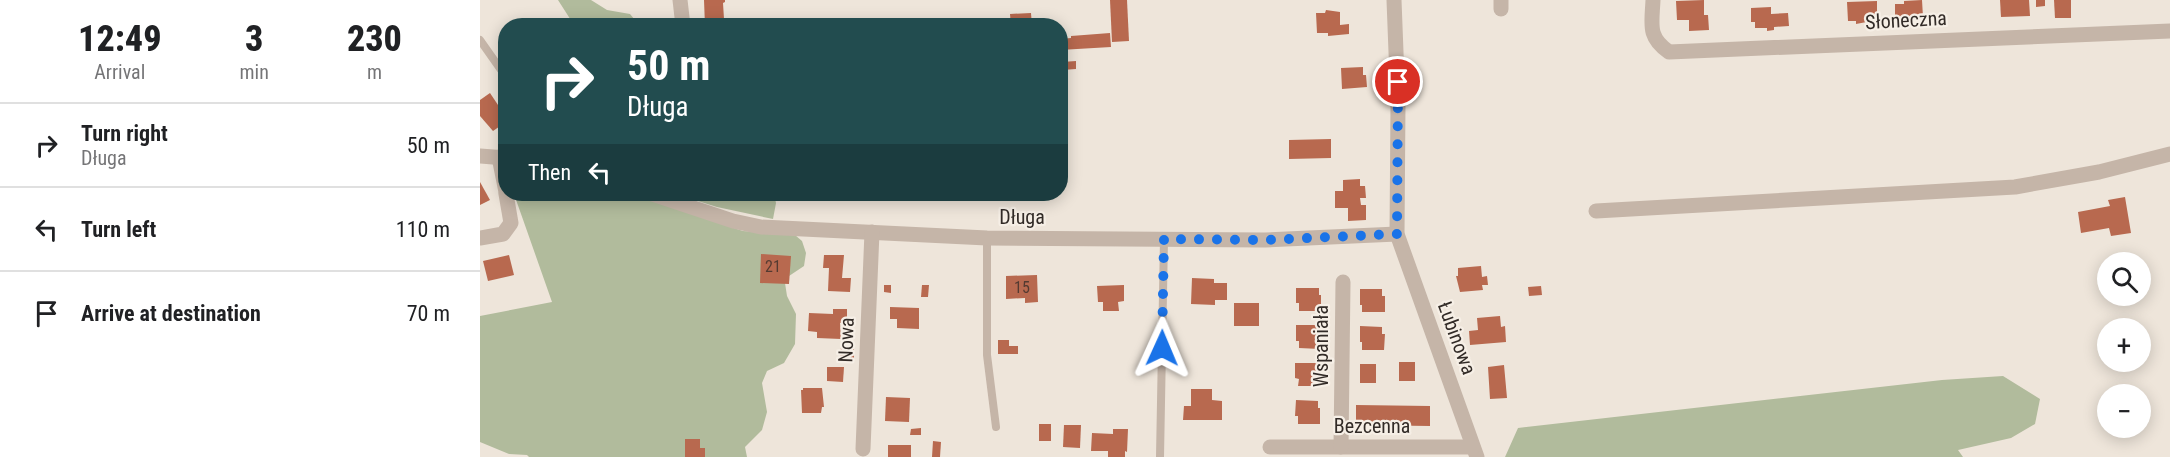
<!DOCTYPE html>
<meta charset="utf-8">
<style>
body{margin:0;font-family:"Roboto Condensed",sans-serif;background:#f2f2f2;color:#202124;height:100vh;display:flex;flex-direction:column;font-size:22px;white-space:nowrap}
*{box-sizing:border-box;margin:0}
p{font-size:20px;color:#757577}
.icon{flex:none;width:33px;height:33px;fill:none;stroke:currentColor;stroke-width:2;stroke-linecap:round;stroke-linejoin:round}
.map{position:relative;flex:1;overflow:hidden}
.panel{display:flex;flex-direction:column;background:#fff;width:480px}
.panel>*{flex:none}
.top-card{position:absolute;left:18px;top:18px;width:570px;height:183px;border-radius:24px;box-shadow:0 3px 15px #0003;background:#224c4f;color:#fff;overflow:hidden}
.tools{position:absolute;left:1617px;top:252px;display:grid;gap:12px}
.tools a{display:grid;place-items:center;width:54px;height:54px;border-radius:50%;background:#fff;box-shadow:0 3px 15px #0003;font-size:30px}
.pin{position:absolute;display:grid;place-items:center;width:51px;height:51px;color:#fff;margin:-26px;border:3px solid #fff;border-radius:50%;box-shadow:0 2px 6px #0007}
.me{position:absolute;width:66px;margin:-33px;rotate:1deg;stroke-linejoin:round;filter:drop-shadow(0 0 4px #0008)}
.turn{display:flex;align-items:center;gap:21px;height:126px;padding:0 30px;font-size:27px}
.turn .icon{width:78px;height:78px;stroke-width:2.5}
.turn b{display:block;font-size:42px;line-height:51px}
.then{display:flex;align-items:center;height:57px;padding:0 30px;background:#0003;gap:12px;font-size:22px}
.eta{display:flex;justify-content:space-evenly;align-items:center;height:102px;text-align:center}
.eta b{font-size:36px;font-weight:800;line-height:42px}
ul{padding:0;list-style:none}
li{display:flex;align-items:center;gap:18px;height:84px;padding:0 30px;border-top:2px solid #e0e0e0}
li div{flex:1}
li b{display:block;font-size:22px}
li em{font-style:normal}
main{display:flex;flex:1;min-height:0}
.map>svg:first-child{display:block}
.green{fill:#b1bb9c}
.building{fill:#b8694f}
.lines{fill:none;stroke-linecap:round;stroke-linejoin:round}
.lane{stroke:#c5b5a8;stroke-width:8}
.street{stroke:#c5b5a8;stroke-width:15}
.route{stroke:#1a73e8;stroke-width:10;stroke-dasharray:0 18}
.labels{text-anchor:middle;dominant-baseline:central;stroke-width:4.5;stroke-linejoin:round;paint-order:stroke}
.number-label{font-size:16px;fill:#543a31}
.street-label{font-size:20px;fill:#322b27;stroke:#f6efe6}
</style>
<main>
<section class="panel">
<div class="eta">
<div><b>12:49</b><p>Arrival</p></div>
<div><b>3</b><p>min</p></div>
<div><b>230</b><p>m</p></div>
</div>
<ul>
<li><svg class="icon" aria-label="right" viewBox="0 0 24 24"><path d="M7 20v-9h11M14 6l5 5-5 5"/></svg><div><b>Turn right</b><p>Długa</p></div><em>50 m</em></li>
<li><svg class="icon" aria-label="left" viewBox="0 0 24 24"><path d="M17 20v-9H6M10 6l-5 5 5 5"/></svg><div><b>Turn left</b></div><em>110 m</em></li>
<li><svg class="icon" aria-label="arrive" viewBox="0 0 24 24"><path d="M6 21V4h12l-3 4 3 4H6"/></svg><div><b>Arrive at destination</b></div><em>70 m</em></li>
</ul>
</section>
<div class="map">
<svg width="1690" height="457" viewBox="0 0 1690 457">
<rect width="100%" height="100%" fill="#eee5da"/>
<g class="green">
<polygon points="78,0 111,0 127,10 150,14 159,25 94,25"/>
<polygon points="34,194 151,194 263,231 315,235 322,241 326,253 324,266 309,276 305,283 307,296 316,314 315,344 304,363 287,371 282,383 287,412 282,430 265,447 267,457 49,457 47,455 29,454 0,442 0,316 72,302"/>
<polygon points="196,194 294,194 296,203 293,219 237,207"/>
<polygon points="1523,376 1560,399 1555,424 1531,438 1478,450 1483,457 1025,457 1038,428 1462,380"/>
</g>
<g class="building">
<polygon points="224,0 245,0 245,2 243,3 244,19 246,19 247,26 225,26"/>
<polygon points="630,0 647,0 649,41 632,42"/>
<polygon points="1224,0 1224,15 1228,15 1229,30 1209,31 1209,20 1197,20 1196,1"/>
<polygon points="1442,0 1443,17 1425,18 1425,21 1415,21 1415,4 1424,4 1424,1"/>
<polygon points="1520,0 1549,0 1550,16 1521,17"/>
<polygon points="1556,0 1565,0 1565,6 1556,7"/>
<polygon points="1574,0 1591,0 1591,18 1575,18"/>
<polygon points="1397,1 1397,20 1376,24 1376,21 1368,21 1367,2"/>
<polygon points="1291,7 1291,14 1308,13 1309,26 1294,27 1294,30 1287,31 1287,28 1275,28 1275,22 1271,22 1271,8"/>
<polygon points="846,10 860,12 860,25 869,24 869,34 848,36 848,33 837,33 836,13 845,13"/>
<polygon points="551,13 552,26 531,26 530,14"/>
<polygon points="630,33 631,47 580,50 580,39 591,38 591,36"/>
<polygon points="596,61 596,69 582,70 582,62"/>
<polygon points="883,67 883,75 886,75 887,87 862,89 861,68"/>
<polygon points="10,93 26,117 26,122 13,131 0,116 0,100"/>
<polygon points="851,139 851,158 809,159 809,140"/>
<polygon points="880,179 880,186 885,186 886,198 880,198 881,205 886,205 886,220 868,221 868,208 855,208 855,191 863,191 863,180"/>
<polygon points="0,182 10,200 0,205"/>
<polygon points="1645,197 1651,233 1631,236 1629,228 1601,233 1598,212 1630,206 1628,200"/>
<polygon points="281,254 311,256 309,284 280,283"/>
<polygon points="29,255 34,275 8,281 3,261"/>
<polygon points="344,255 364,255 362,278 371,278 370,292 348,291 349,268 343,268"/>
<polygon points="1001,266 1002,277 1007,276 1008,285 1002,285 1003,290 980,292 976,276 978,276 978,268"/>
<polygon points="557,275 558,302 545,303 545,298 526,299 526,276"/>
<polygon points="712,278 734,279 734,283 747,283 747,300 735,300 735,305 711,304"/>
<polygon points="404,285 411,285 411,293 404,292"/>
<polygon points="442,285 449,285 448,297 441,297"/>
<polygon points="644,285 644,301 638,302 639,311 623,311 623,302 618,302 617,286"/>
<polygon points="1061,286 1062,295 1049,296 1048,287"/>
<polygon points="816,288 839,288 839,295 841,295 841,311 819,311 819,303 816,303"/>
<polygon points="880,289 902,289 902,296 905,296 905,312 882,312 882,305 880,305"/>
<rect x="754" y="303" width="25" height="23"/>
<polygon points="410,307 439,308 439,329 417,328 417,319 410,319"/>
<polygon points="353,309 367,309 367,323 360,323 361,339 337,338 337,332 328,331 329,313 353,314"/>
<polygon points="1020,316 1021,327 1025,326 1026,342 990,345 989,331 998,330 997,318"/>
<polygon points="816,325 838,325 838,333 841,333 840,349 819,348 819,341 816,341"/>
<polygon points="880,326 902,327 902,334 905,334 904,350 882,350 882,342 880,342"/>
<polygon points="518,340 529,340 529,346 538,346 538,354 518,354"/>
<polygon points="361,347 374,348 374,359 360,358"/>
<rect x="919" y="362" width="16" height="19"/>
<polygon points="815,363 838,363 838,370 840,370 840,386 818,386 819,379 815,378"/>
<rect x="880" y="364" width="16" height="19"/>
<polygon points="1024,365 1027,398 1010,399 1008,367"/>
<polygon points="347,367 364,367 363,382 347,381"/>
<polygon points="323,388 342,388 344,407 342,407 341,413 322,413 321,390 323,390"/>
<polygon points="711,389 732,389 732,400 742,401 742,420 703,420 704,406 711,406"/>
<polygon points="406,397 430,398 429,422 405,421"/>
<polygon points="816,400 838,401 838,408 840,408 840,424 818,424 818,416 815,416"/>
<polygon points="876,405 950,406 950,426 876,425"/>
<rect x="559" y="424" width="12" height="17"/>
<polygon points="584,425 601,425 600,448 583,447"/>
<polygon points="441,428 441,435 430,435 431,429"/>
<polygon points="633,429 648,429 647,452 645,451 645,457 628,457 628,451 611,451 612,433 633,434"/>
<polygon points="205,439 220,439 220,448 225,448 225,457 205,457"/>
<polygon points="453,441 461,442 460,457 452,457"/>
<rect x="408" y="445" width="23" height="12"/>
</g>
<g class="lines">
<g class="lane">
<polyline points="0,40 26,77"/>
<polyline points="507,238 507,355 516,427"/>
<polyline points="680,457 684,239"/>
</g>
<g class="street">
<polyline points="200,0 203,26"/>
<polyline points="914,0 918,104 917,234 997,457"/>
<polyline points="1021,0 1021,9"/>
<path d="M 1173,0 C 1172,24 1167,37 1189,52 L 1690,31"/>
<polyline points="0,156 26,158"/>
<polyline points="19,157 26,192"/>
<polyline points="172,194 253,221 281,227 507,238 785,240 917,234"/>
<polyline points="1116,211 1535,187 1619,172 1690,154"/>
<polyline points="0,238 23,234 31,223 26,194"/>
<polyline points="790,447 993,447"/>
<polyline points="861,447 863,282"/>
<polyline points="383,449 392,232"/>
</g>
</g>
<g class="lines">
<polyline class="route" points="682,348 684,239 785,240 917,234 918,82"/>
</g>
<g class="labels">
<g class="number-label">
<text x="293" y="266">21</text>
<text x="542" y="287">15</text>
</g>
<g class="street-label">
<text transform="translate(1426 20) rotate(-3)">Słoneczna</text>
<text x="542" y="217">Długa</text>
<text transform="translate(977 338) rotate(70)">Łubinowa</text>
<text transform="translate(366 340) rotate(-88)">Nowa</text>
<text transform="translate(841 346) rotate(-90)">Wspaniała</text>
<text x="892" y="426">Bezcenna</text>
</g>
</g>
</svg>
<div class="tools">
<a><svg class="icon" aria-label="search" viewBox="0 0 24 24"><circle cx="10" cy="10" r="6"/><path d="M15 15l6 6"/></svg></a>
<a>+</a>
<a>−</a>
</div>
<div class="pin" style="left:918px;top:82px;background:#d93025"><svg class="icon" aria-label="arrive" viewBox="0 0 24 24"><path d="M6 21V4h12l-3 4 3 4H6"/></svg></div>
<svg class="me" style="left:682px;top:348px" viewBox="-20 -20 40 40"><path d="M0-17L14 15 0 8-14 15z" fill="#1a73e8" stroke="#fff" stroke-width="4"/></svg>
<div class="top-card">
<div class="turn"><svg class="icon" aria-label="right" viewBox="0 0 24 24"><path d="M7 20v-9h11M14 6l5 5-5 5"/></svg><div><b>50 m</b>Długa</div></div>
<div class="then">Then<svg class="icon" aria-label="left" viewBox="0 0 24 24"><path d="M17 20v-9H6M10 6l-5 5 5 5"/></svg></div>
</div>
</div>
</main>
